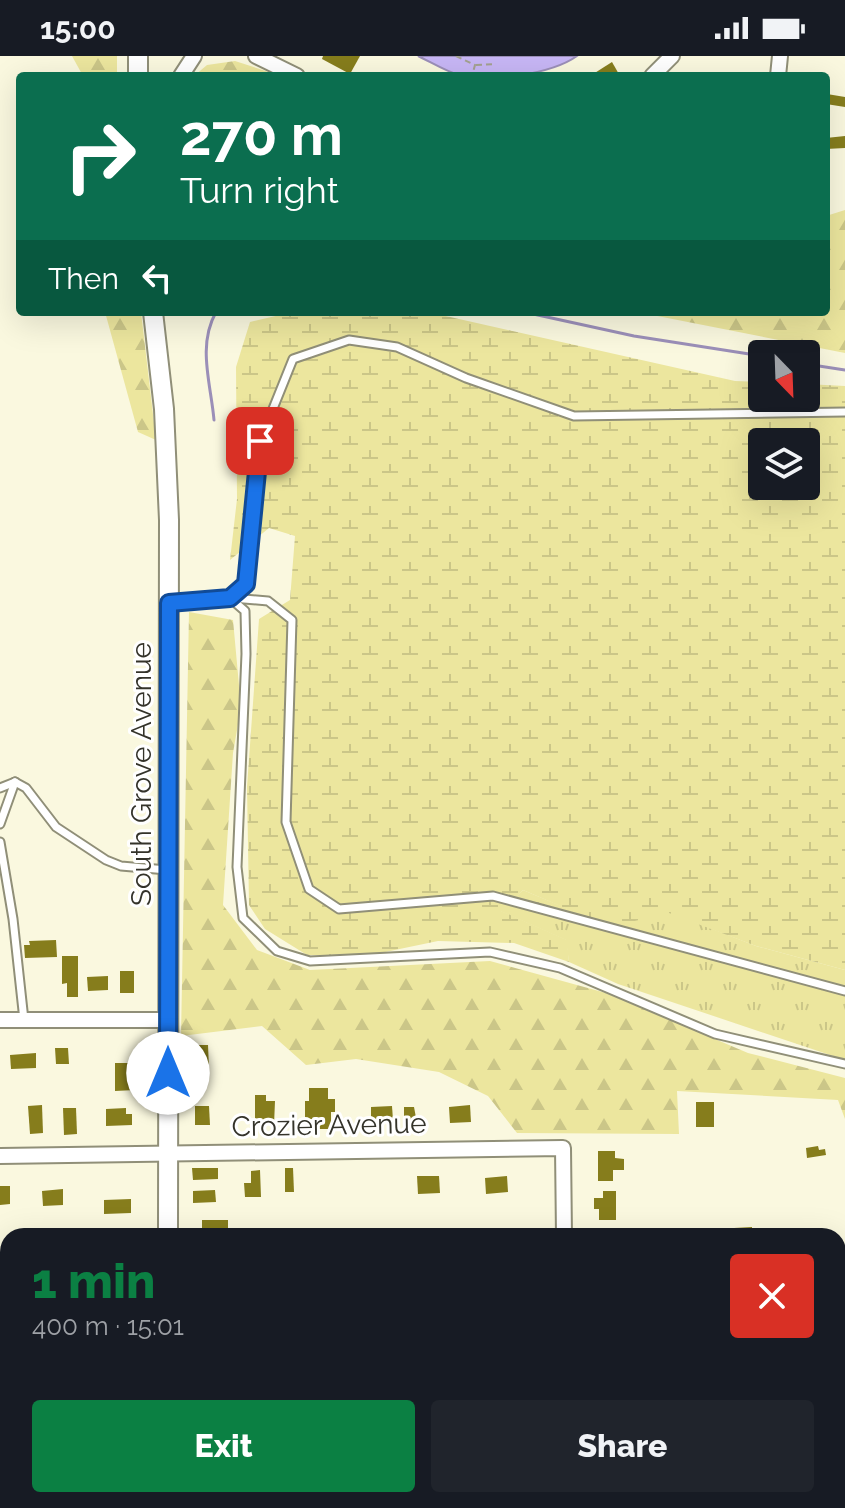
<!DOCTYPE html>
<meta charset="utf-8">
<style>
body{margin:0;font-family:Raleway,sans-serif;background:#20242c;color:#f1f3f6;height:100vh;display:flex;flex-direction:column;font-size:30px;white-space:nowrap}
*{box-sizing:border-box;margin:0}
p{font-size:26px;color:#9ea1a6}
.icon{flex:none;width:44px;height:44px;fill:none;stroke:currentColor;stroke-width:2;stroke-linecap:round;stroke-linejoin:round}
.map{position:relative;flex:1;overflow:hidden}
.side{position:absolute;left:0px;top:1172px;width:846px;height:280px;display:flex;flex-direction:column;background:#171b24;border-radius:24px 24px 0 0;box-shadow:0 8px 32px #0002}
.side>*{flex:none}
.top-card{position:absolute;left:16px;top:16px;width:814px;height:244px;border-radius:8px;box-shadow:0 8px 32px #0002;background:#0b6e4f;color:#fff;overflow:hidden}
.needle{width:52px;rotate:157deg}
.fabs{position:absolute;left:748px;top:284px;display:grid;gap:16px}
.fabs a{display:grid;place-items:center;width:72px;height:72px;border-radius:8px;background:#171b24;box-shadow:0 8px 32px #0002;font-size:40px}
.pin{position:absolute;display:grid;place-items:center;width:68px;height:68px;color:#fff;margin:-34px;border-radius:16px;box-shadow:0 4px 12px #0006}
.me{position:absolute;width:88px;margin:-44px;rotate:0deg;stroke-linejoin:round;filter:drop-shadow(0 0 6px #0008)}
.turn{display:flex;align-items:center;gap:28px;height:168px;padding:0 32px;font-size:36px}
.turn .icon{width:104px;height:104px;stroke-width:2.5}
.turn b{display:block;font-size:56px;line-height:68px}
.then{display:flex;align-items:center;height:76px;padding:0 32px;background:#0003;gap:16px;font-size:30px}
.round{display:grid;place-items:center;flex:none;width:84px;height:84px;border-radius:8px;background:#20242c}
.overview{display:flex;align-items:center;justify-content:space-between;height:136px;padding:0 32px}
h1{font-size:48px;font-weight:800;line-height:60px;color:#0b8043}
.button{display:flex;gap:16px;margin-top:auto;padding:16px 32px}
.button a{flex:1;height:92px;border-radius:8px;background:#0b8043;color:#fff;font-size:32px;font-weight:800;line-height:92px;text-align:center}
.button a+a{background:#20242c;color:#f1f3f6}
.status{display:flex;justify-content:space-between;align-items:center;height:56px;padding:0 40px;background:#171b24;direction:ltr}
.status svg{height:22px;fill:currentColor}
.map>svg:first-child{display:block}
.grass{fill:url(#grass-tufts)}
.forest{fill:url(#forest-firs)}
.wetland{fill:url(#wetland-marsh);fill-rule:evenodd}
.water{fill:#c7b6f5;stroke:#9b8fb8;stroke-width:2}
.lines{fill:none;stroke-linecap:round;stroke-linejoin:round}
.stream{stroke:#9b8fb8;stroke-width:3}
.building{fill:#867d1c}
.service-casing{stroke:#908f78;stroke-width:11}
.minor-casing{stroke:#908f78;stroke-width:18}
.secondary-casing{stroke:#908f78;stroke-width:22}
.path{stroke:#a3a18f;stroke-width:2;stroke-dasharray:6 4;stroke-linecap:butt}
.service{stroke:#fff;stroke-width:7}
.minor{stroke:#fff;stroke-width:14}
.secondary{stroke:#fff;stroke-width:18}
.route-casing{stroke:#114b97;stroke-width:20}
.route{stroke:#1a73e8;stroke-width:14}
.labels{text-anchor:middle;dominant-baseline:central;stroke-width:6;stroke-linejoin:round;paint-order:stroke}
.street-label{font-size:28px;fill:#34332a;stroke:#fff}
</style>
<div class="status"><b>15:00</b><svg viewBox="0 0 49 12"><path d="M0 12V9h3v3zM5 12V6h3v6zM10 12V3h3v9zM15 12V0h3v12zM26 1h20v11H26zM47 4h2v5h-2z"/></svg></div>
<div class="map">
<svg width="845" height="1452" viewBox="0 0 845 1452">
<defs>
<pattern id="grass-tufts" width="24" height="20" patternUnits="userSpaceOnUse" patternTransform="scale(2)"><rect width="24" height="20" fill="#ece69e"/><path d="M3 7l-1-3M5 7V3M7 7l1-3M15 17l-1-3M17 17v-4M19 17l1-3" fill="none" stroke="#cbc688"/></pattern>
<pattern id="forest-firs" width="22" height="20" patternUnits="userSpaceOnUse" patternTransform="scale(2)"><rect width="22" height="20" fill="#ece69e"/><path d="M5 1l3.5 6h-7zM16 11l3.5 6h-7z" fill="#cbc688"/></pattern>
<pattern id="wetland-marsh" width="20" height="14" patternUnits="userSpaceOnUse" patternTransform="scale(2)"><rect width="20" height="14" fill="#ece69e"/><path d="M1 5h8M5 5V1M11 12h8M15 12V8" fill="none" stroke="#cbc688"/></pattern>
</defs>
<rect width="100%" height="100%" fill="#faf8df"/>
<polygon class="grass" points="523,834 609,870 669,856 756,890 845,914 845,1004 618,928 569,906 566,884 500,855"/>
<g class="forest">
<polygon points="72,0 117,0 117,20 83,20"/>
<polygon points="235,5 281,20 194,20 207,9"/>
<polygon points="845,154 845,297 637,256 826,256 826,160"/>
<polygon points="105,256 141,256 156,384 138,376"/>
<polygon points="189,556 233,564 241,651 233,697 223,849 257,894 310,914 490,905 606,937 748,997 845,1022 845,1063 838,1044 677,1035 679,1078 517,1077 488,1040 439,1016 356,1003 306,1009 262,970 181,980"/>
</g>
<path class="wetland" d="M 293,256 L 428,256 L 735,325 L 762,326 L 762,342 L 806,342 L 806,328 L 845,330 L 845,914 L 756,890 L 669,857 L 609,871 L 523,834 L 501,855 L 567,884 L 569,906 L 514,887 L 438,885 L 366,900 L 307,899 L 265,873 L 249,849 L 247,731 L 259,563 L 290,544 L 295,480 L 269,472 L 230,504 L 237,443 L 236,311 L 250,266 ZM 762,386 L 806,386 L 806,430 L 762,430 Z"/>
<path class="water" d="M 418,0 L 577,0 C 552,18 489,27 459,19 C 445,15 431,6 418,0 Z"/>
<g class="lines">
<g class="stream">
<polyline points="524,256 634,280 762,300"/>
<polyline points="806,308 845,314"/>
<path d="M 214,364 C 211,328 197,290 216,256"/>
</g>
</g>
<g class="building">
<polygon points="323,0 360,0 350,18 322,3"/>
<polygon points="612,6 620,20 590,20"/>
<polygon points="827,38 845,41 845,51 826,48"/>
<polygon points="845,80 845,92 826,93 826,82"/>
<polygon points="56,884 57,901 25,902 24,889 30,889 29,885"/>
<polygon points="62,900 78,900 78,941 67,941 67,927 62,928"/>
<rect x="120" y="915" width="14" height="22"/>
<polygon points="108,920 108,934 88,935 87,921"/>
<polygon points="195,989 208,989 209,1012 196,1013"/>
<polygon points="55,992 68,992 69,1008 56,1008"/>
<polygon points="36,997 36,1012 11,1013 10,999"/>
<polygon points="115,1007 135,1007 135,1034 115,1035"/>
<polygon points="309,1032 328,1032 328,1043 335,1043 335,1056 331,1056 331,1073 316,1073 316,1063 305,1063 305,1045 309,1045"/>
<polygon points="255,1039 266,1039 266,1045 275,1045 274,1069 255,1069"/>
<rect x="696" y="1046" width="18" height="25"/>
<polygon points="42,1049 43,1077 30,1078 28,1050"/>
<polygon points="470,1049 471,1066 450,1067 449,1051"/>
<polygon points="195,1050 209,1050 210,1069 195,1069"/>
<polygon points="392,1050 393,1064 371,1065 371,1051"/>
<polygon points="404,1051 414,1051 417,1067 404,1067"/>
<polygon points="63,1052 76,1052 77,1078 64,1079"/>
<polygon points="126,1052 126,1058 132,1058 132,1069 106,1070 106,1053"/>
<polygon points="818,1090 819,1094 825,1093 826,1099 807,1102 806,1092"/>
<polygon points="598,1095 615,1095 615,1102 624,1103 624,1114 613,1114 613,1125 598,1125"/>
<polygon points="192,1112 218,1112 218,1123 193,1124"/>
<polygon points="285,1112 293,1112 294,1136 285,1136"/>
<polygon points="260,1114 261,1141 245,1141 244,1127 251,1127 251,1115"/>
<polygon points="417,1120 439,1120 440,1137 418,1138"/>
<polygon points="507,1120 508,1136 486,1138 485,1122"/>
<polygon points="0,1130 10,1130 10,1148 0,1149"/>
<polygon points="63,1133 63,1149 43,1150 42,1135"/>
<polygon points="215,1134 216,1146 193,1147 193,1135"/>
<polygon points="603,1135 616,1135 616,1164 599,1164 599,1153 594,1153 594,1142 603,1142"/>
<polygon points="131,1143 131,1157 104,1158 104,1144"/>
<rect x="202" y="1164" width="26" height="12"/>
<polygon points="752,1171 752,1180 717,1180 716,1173"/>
<polygon points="100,1444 128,1444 128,1451 100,1452"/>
<polygon points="470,1446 470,1452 434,1452 434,1447"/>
</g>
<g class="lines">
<g class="service-casing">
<g id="service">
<polyline points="230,542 246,528 260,385 293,303 349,284 397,291 466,322 574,360 845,356"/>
<polyline points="232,542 268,545 292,564 286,766 309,833 339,853 493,840 845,935"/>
<polyline points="172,546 230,542 245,555 246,598 237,811 243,862 277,895 310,905 490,896 560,912 715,978 845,1008"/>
<polyline points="15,726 26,732 56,771 106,804 121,810 167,814"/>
<polyline points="0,732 15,726"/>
<polyline points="0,768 15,726"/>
<polyline points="0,786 13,863 24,964"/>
<polyline points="237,1452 240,1444"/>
</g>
</g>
<g class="minor-casing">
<g id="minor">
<polyline points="256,0 297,20"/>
<polyline points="181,20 194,0"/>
<polyline points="652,20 672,0"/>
<polyline points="778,20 780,0"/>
<polyline points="0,964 168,964"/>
<polyline points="0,1100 563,1092 564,1180"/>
<polyline points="838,1223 845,1222"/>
<polyline points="838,1355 845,1355"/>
<polyline points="0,1362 8,1362"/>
<polyline points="567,1444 567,1452"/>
</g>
</g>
<g class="secondary-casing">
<g id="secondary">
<polyline points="138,0 138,20"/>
<polyline points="153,256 164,353 169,464 168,1180"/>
<polyline points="167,1444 167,1452"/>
</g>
</g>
<g class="path">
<polyline points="456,0 475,9 472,20"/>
<polyline points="476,9 496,8"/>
</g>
<use href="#service" class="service"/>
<use href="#minor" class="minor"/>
<use href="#secondary" class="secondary"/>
</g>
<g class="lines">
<g class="route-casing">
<polyline id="route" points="168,1017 169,547 230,542 246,528 260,385"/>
</g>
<use href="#route" class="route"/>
</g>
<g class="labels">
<g class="street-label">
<text transform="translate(141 718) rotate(-90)">South Grove Avenue</text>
<text transform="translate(329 1069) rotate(-1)">Crozier Avenue</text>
</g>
</g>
</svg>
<div class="fabs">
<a><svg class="needle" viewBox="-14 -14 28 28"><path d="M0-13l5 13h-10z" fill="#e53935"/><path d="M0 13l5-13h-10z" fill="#9ea1a6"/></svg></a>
<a><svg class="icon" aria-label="layers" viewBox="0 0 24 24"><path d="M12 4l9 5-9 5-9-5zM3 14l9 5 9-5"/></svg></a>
</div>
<div class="pin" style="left:260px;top:385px;background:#d93025"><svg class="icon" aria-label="arrive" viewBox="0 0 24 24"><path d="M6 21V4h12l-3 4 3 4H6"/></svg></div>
<svg class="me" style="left:168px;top:1017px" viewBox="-20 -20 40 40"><circle r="19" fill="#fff"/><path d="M0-13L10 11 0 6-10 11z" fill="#1a73e8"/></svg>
<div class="top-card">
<div class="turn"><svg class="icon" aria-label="right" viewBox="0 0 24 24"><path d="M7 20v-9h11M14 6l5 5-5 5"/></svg><div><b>270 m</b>Turn right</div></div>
<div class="then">Then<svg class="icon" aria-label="left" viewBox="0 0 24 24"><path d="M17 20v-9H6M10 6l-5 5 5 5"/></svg></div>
</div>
<section class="side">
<div class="overview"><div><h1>1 min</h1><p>400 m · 15:01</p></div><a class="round" style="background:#d93025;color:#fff"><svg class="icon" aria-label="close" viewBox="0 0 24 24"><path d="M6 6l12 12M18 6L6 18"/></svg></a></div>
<div class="button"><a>Exit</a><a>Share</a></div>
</section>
</div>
